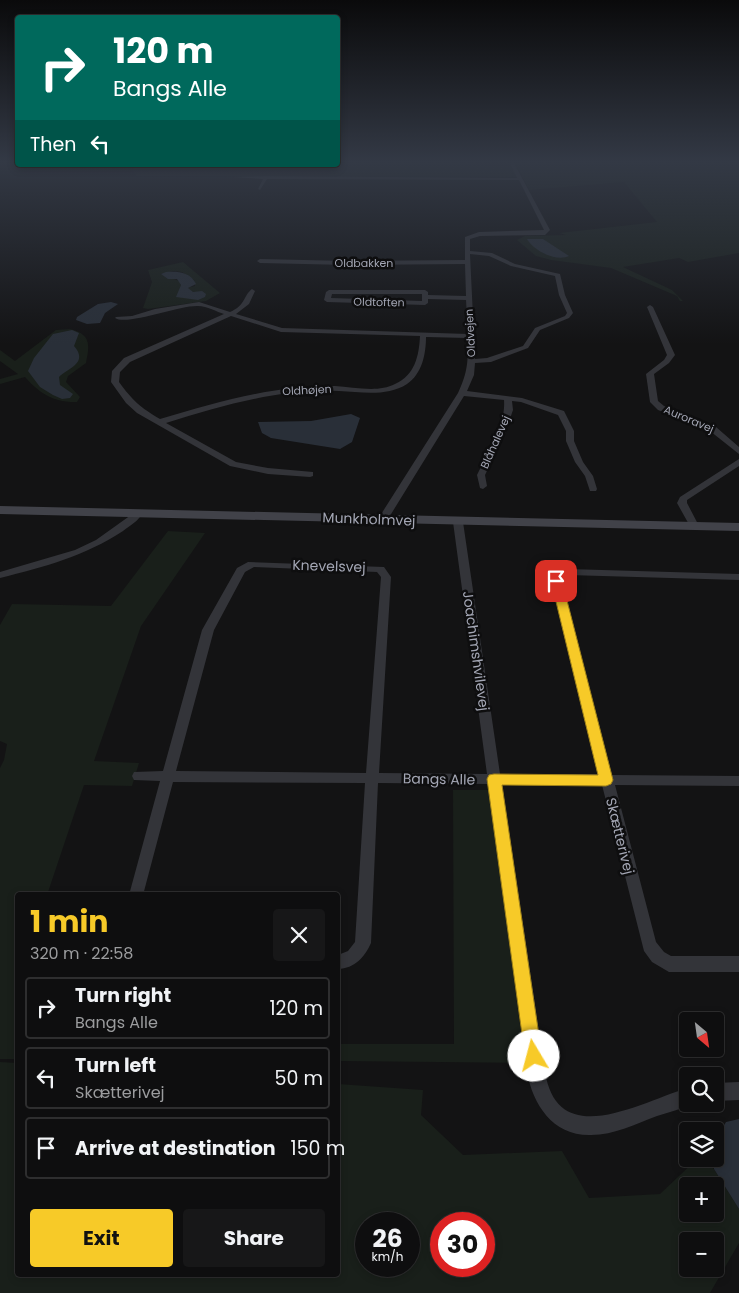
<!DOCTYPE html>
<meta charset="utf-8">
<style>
body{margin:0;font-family:Poppins,sans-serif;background:#171718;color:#f1f3f6;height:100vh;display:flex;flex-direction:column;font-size:19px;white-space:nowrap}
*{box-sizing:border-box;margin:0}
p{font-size:16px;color:#9b9c9e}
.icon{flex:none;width:28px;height:28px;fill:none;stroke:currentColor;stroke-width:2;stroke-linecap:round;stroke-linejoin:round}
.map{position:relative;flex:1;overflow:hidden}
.side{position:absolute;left:15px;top:892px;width:325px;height:385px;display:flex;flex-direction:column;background:#0e0e0f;border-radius:5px;box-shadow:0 2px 8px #0003,0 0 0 1px #2e2e2f}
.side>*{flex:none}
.top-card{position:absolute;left:15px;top:15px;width:325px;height:152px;border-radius:5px;box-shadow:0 2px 8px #0003,0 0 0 1px #2e2e2f;background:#00695c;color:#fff;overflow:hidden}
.needle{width:32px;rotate:151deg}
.buttons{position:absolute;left:679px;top:1012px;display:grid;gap:10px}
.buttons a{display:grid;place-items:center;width:45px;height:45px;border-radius:5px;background:#0e0e0f;box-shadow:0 2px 8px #0003,0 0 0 1px #2e2e2f;font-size:25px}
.speed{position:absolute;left:355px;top:1212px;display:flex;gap:10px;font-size:25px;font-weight:700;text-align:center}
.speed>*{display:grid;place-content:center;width:65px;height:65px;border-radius:50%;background:#0e0e0f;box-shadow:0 2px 8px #0003,0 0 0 1px #2e2e2f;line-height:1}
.speed small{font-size:12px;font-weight:400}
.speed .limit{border:8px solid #d22;background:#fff;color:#111}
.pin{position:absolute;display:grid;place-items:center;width:42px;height:42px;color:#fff;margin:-21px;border-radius:10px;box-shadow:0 2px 8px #0006}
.me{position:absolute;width:55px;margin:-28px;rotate:352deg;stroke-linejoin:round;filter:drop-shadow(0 0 4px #0008)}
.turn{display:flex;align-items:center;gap:18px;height:105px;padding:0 15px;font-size:22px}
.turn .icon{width:65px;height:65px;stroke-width:2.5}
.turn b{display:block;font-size:35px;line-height:42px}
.then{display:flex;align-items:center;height:48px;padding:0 15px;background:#0003;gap:10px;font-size:19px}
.round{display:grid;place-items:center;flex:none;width:52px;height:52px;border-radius:5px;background:#171718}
.summary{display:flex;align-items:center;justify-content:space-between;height:85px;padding:0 15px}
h1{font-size:30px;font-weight:700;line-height:38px;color:#f7ca28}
.action{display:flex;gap:10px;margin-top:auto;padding:10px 15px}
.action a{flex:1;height:58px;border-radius:5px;background:#f7ca28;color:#111;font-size:20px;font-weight:700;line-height:58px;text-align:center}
.action a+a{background:#171718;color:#f1f3f6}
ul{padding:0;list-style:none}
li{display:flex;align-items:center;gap:15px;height:62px;margin:0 10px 8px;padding:0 5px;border:2px solid #2e2e2f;border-radius:5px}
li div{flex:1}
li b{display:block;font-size:19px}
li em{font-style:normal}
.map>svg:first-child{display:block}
.green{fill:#191f1a;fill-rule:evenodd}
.water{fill:#292f38}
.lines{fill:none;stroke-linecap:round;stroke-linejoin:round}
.street{fill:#333439;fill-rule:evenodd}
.secondary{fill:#414249;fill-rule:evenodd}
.route{fill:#f7ca28;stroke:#a1831a}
.labels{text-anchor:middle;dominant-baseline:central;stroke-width:5;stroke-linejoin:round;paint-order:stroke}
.far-street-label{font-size:11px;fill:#a4a7b5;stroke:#0e0e0f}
.street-label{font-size:14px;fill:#a4a7b5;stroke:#0e0e0f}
</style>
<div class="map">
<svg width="739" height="1293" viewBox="0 0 739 1293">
<rect width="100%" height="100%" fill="#131314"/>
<g class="green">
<polygon points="338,163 472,163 487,166 511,166 517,177 139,176 136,176 131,169 147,165 338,165"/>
<polygon points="515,163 739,163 739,253 688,262 679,258 623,267 672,290 683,301 680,301 677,296 611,268 551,260 536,256 517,240 525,236 566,235 559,233 657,222 624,182 529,190"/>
<path d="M 183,262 L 220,293 L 206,301 L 148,309 L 143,308 L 152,282 L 148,270 ZM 174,271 L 182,272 L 194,280 L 195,286 L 187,288 L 193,292 L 180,293 L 181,285 L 179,281 L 161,274 Z"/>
<path d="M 70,329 C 91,334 90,345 86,363 L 68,376 L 66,382 L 80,397 L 77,402 C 54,403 39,393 25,377 L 0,384 L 0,379 L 18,374 L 0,361 L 0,350 L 15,361 L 56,330 Z"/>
<polygon points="168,531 205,533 141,626 94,761 139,763 132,786 84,785 47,895 18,895 17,1059 0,1059 0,768 4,760 7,744 0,741 0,625 12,604 111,606"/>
<polygon points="453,790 489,790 525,1063 338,1061 338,1044 454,1044"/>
<path d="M 0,1062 L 17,1063 L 18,1275 L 338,1275 L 338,1084 L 423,1090 L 421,1115 L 463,1155 L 562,1151 L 589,1198 L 660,1194 L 697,1159 L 703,1159 L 714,1169 L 739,1209 L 739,1243 L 710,1293 L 0,1293 ZM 688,1186 L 715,1186 L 715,1214 L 688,1214 ZM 366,1224 L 409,1224 L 409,1266 L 366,1266 ZM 441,1224 L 484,1224 L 484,1266 L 441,1266 ZM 688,1241 L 715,1241 L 715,1269 L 688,1269 Z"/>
</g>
<g class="water">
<path d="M 527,239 L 543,239 L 569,256 C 556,262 534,251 527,239 Z"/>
<path d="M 166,272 C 177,271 191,272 196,284 L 188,288 L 193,292 L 202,291 L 206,294 L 205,297 L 198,300 L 176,297 L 181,285 L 177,279 L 168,279 L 161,274 Z"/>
<polygon points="111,302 118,304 105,313 100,323 87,324 76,320 77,317 98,304"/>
<path d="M 72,330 L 79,333 L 74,346 C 89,363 68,368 59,377 L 60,385 L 73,394 L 70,398 L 62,399 L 53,395 L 40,387 L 28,371 L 34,358 L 53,334 Z"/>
<polygon points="351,414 360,418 352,442 340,449 271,438 262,433 258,422 311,421"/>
<polygon points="739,1119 739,1209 714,1169 713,1159 715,1159 715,1142 726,1122"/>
</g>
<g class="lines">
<g class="street">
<path d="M 510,163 L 514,163 L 550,230 L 545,235 L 480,236 L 470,239 L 470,251 L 492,253 L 515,264 L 560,274 L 565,295 L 573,313 L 569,318 L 540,330 L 528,348 L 491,362 L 475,363 L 474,375 L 467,391 L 522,398 L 564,411 L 574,431 L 574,441 L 583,462 L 593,476 L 597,489 L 596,491 L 590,491 L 585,476 L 575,462 L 566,441 L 566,431 L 558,415 L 521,402 L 512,401 L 513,410 L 504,436 L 485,475 L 487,486 L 483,489 L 480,488 L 477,475 C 488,453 506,426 504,400 L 464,396 L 388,519 L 386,521 L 380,521 L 378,519 L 458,393 C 468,372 468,361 468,338 L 426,337 C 426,354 422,374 407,384 C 387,397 361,392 339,391 C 279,389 223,405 166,423 L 236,462 L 268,468 L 313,472 L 313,476 L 310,477 L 268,474 L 230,466 L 137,413 L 126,403 L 111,382 L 112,371 L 124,358 L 224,314 C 217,312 207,306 198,306 C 179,305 127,326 115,318 L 116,317 L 132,316 L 155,309 L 199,302 L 230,312 C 246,305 243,296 252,289 L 255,291 L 249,304 L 236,314 L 282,328 L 468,334 L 466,300 L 428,299 L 428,303 L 425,305 L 327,302 L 324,300 L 326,292 L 329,290 L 425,290 L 428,292 L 428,295 L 466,296 L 465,264 L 348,265 L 260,263 L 257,261 L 260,259 L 348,261 L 465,260 L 465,237 L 479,232 L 544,230 L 519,180 L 267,179 L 260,190 L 258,189 L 263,179 L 233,177 L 266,176 L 517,178 ZM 470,254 L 489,256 L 511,266 L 555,276 L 559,295 L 567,313 L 565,316 L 535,328 L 523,346 L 487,358 L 475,359 ZM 332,294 L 422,294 L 422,301 L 331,298 ZM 231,316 L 281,332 L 420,336 C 419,356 415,375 395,384 C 378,393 354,387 335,386 C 321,386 307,387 293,388 C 248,393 204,406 160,419 C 141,408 132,400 119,382 L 120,372 L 130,362 Z"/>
<polygon points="650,305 653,307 675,355 669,363 654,374 658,401 664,406 716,427 739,447 739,454 710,431 658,410 650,402 646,374 664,360 667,355 647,307"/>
<polygon points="739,459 739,466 687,500 687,503 699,526 694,529 691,528 677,503 680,497"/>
<path d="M 138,510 L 143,513 C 138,521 131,525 123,531 C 85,556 44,567 0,578 L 0,572 L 75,550 L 96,540 Z"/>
<path d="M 458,519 L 463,522 L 500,774 L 599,774 L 551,579 L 557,571 L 568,569 L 739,574 L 739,580 L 568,575 L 564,576 L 561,579 L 612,775 L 739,776 L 739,786 L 615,785 L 656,942 L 664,952 L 671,956 L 739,956 L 739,972 L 669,972 L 652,962 L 644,951 L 602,785 L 502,784 L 545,1072 C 558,1152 640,1102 688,1088 L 688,1104 L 693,1104 C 681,1109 669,1112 657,1116 C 636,1124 614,1135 591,1135 C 553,1136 533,1105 527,1072 L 489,784 L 378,783 L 371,943 C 364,958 355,968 338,969 L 338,955 L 348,951 L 355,942 L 365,783 L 173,782 L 143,895 L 129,895 L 160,781 L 134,780 L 132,776 L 134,772 L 163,771 L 202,630 L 237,568 L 248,562 L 384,567 L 391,577 L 379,773 L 487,774 L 453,522 ZM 254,567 L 377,572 L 381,577 L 366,773 L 176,771 L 214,630 L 245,572 Z"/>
<polygon points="739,1082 739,1100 715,1101 715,1083"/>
</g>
<polygon class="secondary" points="0,506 739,523 739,531 0,514"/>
</g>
<linearGradient id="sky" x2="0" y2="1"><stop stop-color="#0a0a0b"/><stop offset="0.47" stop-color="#333945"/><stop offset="1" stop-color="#333945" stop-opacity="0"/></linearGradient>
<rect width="739" height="344" fill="url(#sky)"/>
<polygon class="route" points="556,578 562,581 613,780 611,784 606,786 502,785 542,1056 540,1062 534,1065 527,1062 525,1056 487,779 489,775 494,774 598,775 551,581"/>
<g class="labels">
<g class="far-street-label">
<text x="364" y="263">Oldbakken</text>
<text transform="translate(379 302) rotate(1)">Oldtoften</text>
<text transform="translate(470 333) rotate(-93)">Oldvejen</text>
<text transform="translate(307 390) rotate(-3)">Oldhøjen</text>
<text transform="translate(689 419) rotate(23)">Auroravej</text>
<text transform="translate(495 442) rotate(-66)">Blåhalevej</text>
</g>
<g class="street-label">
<text transform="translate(369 519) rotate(2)">Munkholmvej</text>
<text transform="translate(329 566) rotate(2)">Knevelsvej</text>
<text transform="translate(476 651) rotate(82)">Joachimshvilevej</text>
<text transform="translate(439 779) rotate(1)">Bangs Alle</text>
<text transform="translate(620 836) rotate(76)">Skætterivej</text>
</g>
</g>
</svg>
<div class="buttons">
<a><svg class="needle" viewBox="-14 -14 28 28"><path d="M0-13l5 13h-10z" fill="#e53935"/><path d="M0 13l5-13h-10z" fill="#9b9c9e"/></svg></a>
<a><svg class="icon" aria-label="search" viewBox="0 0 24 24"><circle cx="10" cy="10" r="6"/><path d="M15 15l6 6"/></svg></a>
<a><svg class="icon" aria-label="layers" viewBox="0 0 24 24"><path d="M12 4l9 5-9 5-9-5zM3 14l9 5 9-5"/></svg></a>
<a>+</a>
<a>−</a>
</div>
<div class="speed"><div>26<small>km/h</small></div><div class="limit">30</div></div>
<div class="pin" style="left:556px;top:581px;background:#d93025"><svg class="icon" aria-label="arrive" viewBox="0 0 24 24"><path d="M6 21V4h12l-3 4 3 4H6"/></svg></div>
<svg class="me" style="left:534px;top:1056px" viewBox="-20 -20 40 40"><circle r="19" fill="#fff"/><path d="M0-13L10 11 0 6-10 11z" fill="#f7ca28"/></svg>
<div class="top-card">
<div class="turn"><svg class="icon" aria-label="right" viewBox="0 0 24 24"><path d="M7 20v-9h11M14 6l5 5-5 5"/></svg><div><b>120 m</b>Bangs Alle</div></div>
<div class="then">Then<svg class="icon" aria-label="left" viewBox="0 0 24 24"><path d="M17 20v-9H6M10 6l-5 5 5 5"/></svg></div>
</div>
<section class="side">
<div class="summary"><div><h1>1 min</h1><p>320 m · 22:58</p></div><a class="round"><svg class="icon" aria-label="close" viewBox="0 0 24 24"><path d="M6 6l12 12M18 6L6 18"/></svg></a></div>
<ul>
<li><svg class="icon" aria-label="right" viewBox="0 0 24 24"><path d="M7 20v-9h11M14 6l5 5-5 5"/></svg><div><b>Turn right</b><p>Bangs Alle</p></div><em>120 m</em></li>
<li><svg class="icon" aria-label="left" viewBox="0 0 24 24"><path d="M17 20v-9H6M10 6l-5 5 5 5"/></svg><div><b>Turn left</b><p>Skætterivej</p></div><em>50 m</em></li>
<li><svg class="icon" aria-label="arrive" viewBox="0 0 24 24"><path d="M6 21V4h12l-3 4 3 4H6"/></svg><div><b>Arrive at destination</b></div><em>150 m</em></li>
</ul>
<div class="action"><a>Exit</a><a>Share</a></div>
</section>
</div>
